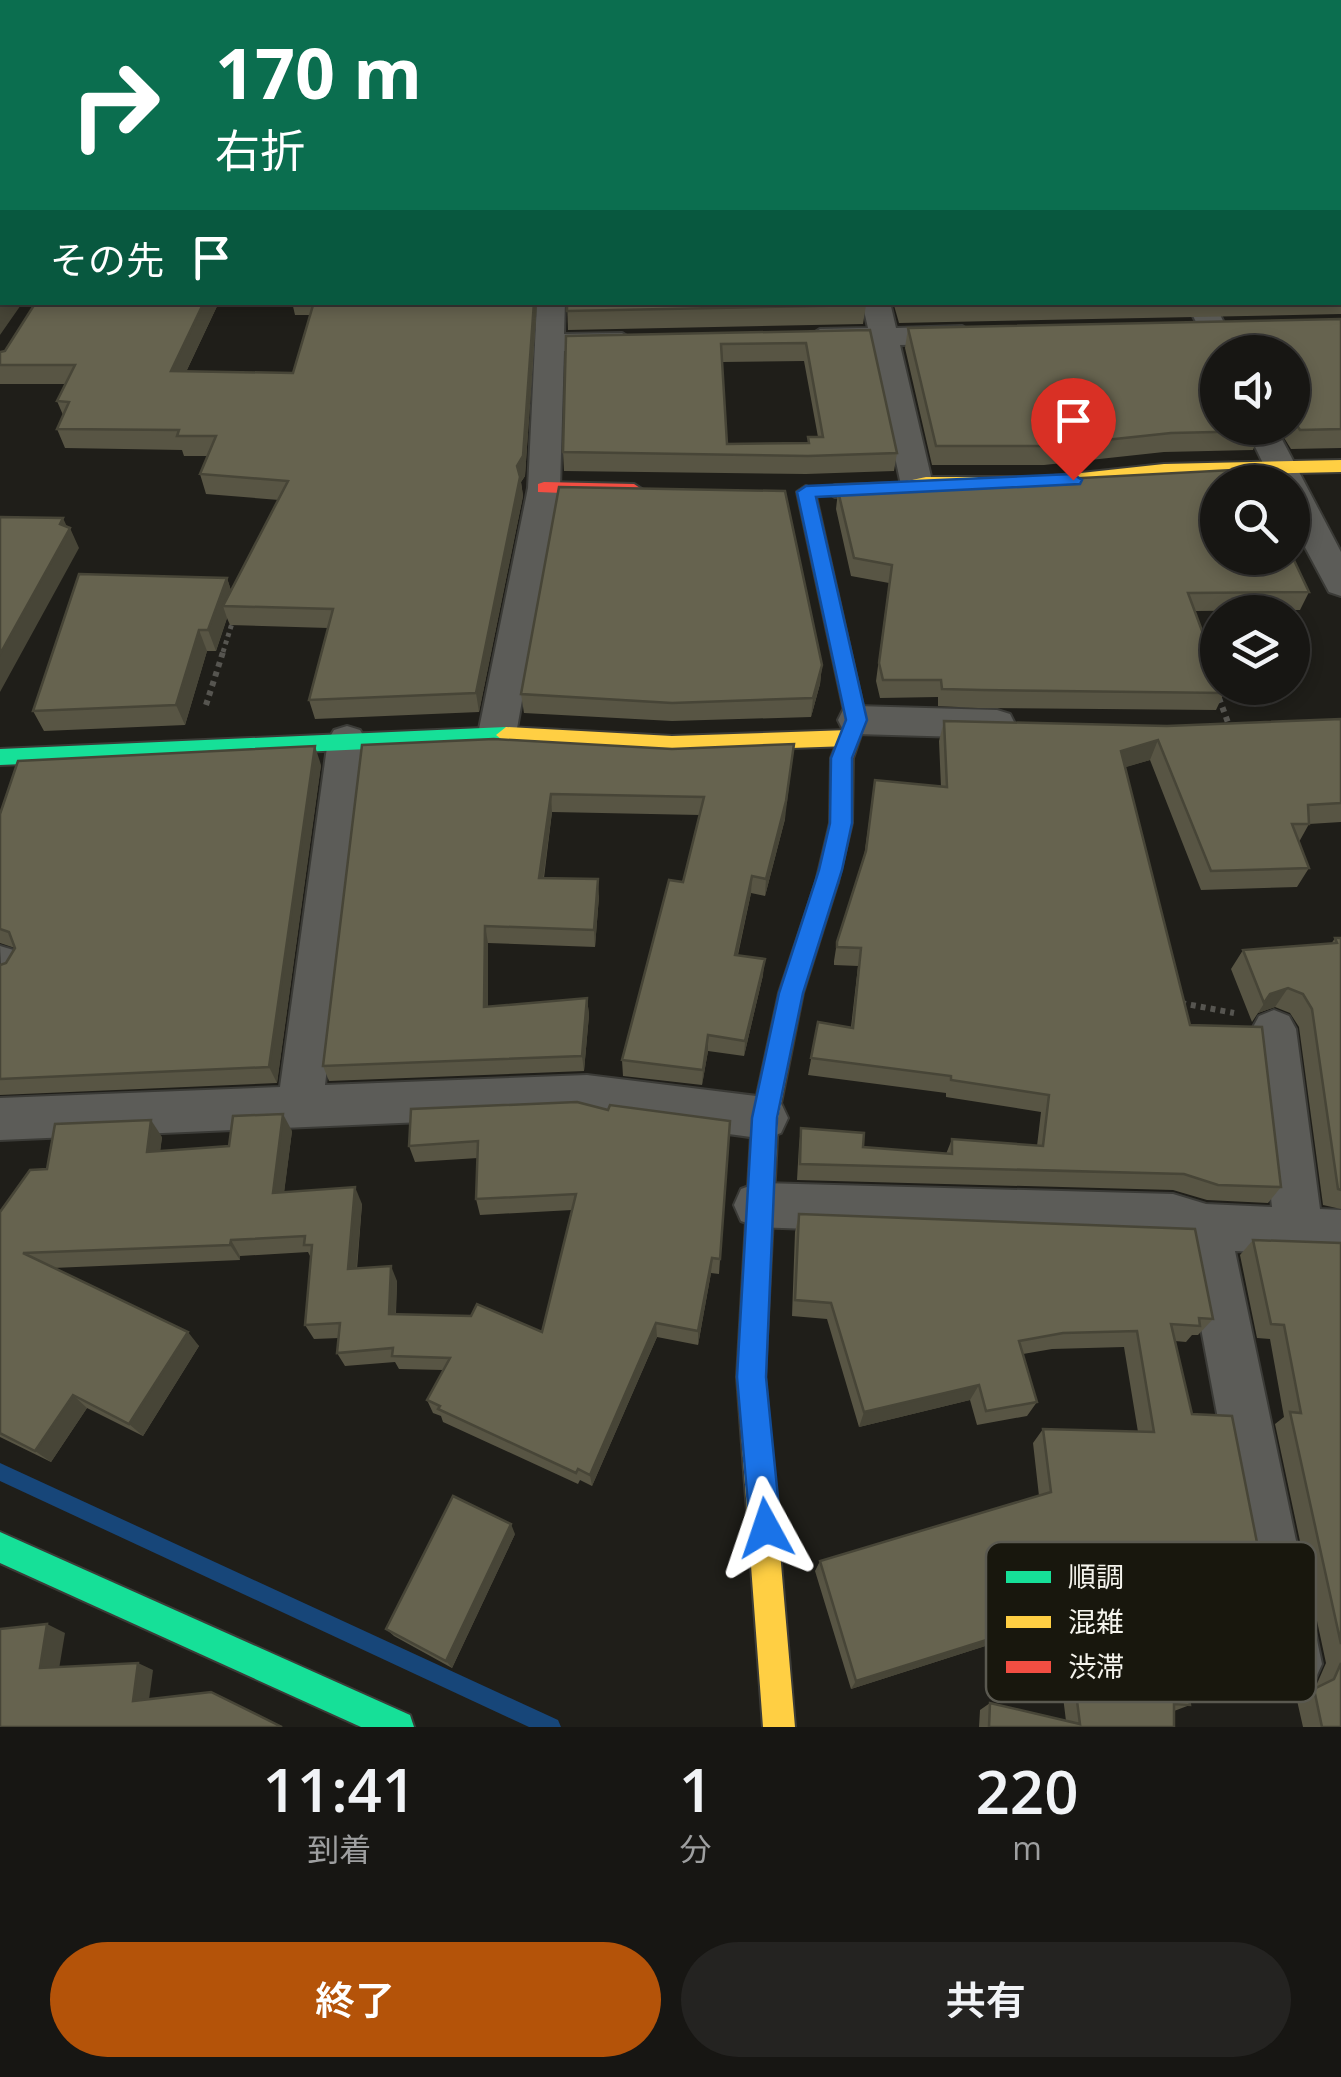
<!DOCTYPE html>
<html lang="ja">
<meta charset="utf-8">
<style>
body{margin:0;font-family:"Open Sans","Noto Sans JP",sans-serif;background:#242321;color:#f1f3f6;height:100vh;display:flex;flex-direction:column;font-size:38px;white-space:nowrap}
*{box-sizing:border-box;margin:0}
p{font-size:32px;color:#9e9fa0}
.icon{flex:none;width:55px;height:55px;fill:none;stroke:currentColor;stroke-width:2;stroke-linecap:round;stroke-linejoin:round}
.map{position:relative;height:1727px;overflow:hidden}
.panel{display:flex;flex-direction:column;background:#171613;flex:1}
.panel>*{flex:none}
.top-card{position:absolute;left:0px;top:0px;width:1342px;height:305px;box-shadow:0 5px 15px #0003,0 0 0 2px #363533;background:#0b6e4f;color:#fff;overflow:hidden}
.fabs{position:absolute;left:1200px;top:335px;display:grid;gap:20px}
.fabs a{display:grid;place-items:center;width:110px;height:110px;border-radius:50%;background:#171613;box-shadow:0 5px 15px #0003,0 0 0 2px #363533;font-size:50px}
.pin{position:absolute;display:grid;place-items:center;width:85px;height:85px;color:#fff;margin:-102px -42px;border-radius:50% 50% 50% 0;rotate:-45deg;box-shadow:0 0 10px #0007}
.pin .icon{rotate:45deg}
.me{position:absolute;width:110px;margin:-55px;rotate:355deg;stroke-linejoin:round;filter:drop-shadow(0 0 8px #0008)}
.turn{display:flex;align-items:center;gap:35px;height:210px;padding:0 50px;font-size:45px}
.turn .icon{width:130px;height:130px;stroke-width:2.5}
.turn b{display:block;font-size:70px;line-height:85px}
.then{display:flex;align-items:center;height:95px;padding:0 50px;background:#0003;gap:20px;font-size:38px}
.eta{display:flex;justify-content:space-evenly;align-items:center;height:170px;text-align:center}
.eta b{font-size:60px;font-weight:600;line-height:70px}
.cta{display:flex;gap:20px;margin-top:auto;padding:20px 50px}
.cta a{flex:1;height:115px;border-radius:60px;background:#b45309;color:#fff;font-size:40px;font-weight:600;line-height:115px;text-align:center}
.cta a+a{background:#242321;color:#f1f3f6}
.map>svg:first-child{display:block}
.lines{fill:none;stroke-linecap:round;stroke-linejoin:round}
.stream{fill:#174679;fill-rule:evenodd}
.street-casing{stroke:#3b3b37;stroke-width:4}
.fast-casing{stroke:#3b3b37;stroke-width:4}
.slow-casing{stroke:#3b3b37;stroke-width:4}
.jam-casing{stroke:#3b3b37;stroke-width:4}
.path-far1{stroke:#565550;stroke-width:5;stroke-dasharray:4 4;stroke-linecap:butt}
.path{stroke:#565550;stroke-width:6;stroke-dasharray:5 5;stroke-linecap:butt}
.street{fill:#5c5c58;fill-rule:evenodd}
.fast{fill:#16e098;fill-rule:evenodd}
.slow{fill:#ffcf43;fill-rule:evenodd}
.jam{fill:#f24e42;fill-rule:evenodd}
.wall{fill:#585544;fill-rule:evenodd}
.shaded-wall{fill:#474537}
.building{fill:#66634f;stroke:#474537;stroke-width:2.5;fill-rule:evenodd}
.route{fill:#1a73e8;stroke:#114b97;stroke-width:2.5}
.key{fill:#18170d;stroke:#5a5950;stroke-width:2.5}
.key-label{font-size:28px;fill:#f5f4ed}
</style>
<div class="map">
<svg width="1341" height="1727" viewBox="0 0 1341 1727">
<rect width="100%" height="100%" fill="#1f1e19"/>
<g class="lines">
<polygon class="stream" points="0,1463 558,1720 561,1727 529,1727 0,1481"/>
<g class="street-casing">
<g id="street">
<polygon points="537,302 565,302 564,334 622,333 636,342 622,351 564,351 560,488 516,734 510,744 497,748 484,744 478,734 528,488"/>
<polygon points="862,302 890,302 896,328 962,326 976,335 962,344 900,345 933,485 928,492 906,492 901,485 871,346 820,347 806,338 820,329 868,328"/>
<polygon points="1186,302 1214,302 1238,352 1218,352 1218,359 1214,358"/>
<polygon points="1246,428 1276,428 1341,552 1341,596 1329,592 1292,523 1292,482 1272,482"/>
<polygon points="856,706 997,710 1010,714 1015,724 1010,734 997,738 856,734 843,730 838,720 843,710"/>
<polygon points="347,726 360,730 366,740 325,1085 587,1075 765,1097 781,1103 788,1118 781,1133 765,1139 587,1115 0,1140 0,1098 280,1087 328,740 334,730"/>
<polygon points="0,946 17,951 23,964 17,977 2,982"/>
<polygon points="1274,1010 1289,1016 1296,1029 1320,1209 1341,1210 1341,1256 1235,1251 1322,1664 1313,1684 1293,1693 1273,1684 1264,1664 1185,1243 758,1227 741,1221 734,1205 741,1189 758,1183 1173,1194 1206,1204 1272,1207 1252,1029 1259,1016"/>
</g>
</g>
<g class="fast-casing">
<g id="fast">
<polygon points="506,727 516,735 506,743 0,765 0,749"/>
<polygon points="0,1532 410,1715 414,1727 361,1727 0,1563"/>
</g>
</g>
<g class="slow-casing">
<g id="slow">
<polygon points="1341,460 1341,472 1164,476 1044,489 926,489 898,495 835,497 826,491 835,485 898,483 926,477 1044,477 1164,464"/>
<polygon points="506,727 672,736 849,730 859,738 849,746 672,752 506,743 496,735"/>
<polygon points="827,873 835,876 838,882 803,993 778,1118 765,1377 795,1727 763,1727 737,1377 752,1118 779,993 816,882 819,876"/>
</g>
</g>
<g class="jam-casing">
<g id="jam">
<polygon points="544,482 634,484 643,490 634,496 538,492 538,484"/>
<polygon points="806,486 815,492 866,720 853,758 852,823 838,882 835,888 819,888 816,882 830,823 831,758 846,720 797,492"/>
</g>
</g>
<polyline class="path-far1" points="223,652 234,617"/>
<g class="path">
<polyline points="1219,698 1230,728"/>
<polyline points="206,705 224,649"/>
<polyline points="1181,1003 1234,1013"/>
</g>
<use href="#street" class="street"/>
<use href="#fast" class="fast"/>
<use href="#slow" class="slow"/>
<use href="#jam" class="jam"/>
</g>
<g class="wall">
<polygon points="0,0 1341,0 1341,314 899,323 893,302 1340,302 1340,2 2,2 0,335"/>
<polygon points="219,302 186,372 293,373 310,315 295,315 292,302 537,302 525,476 521,482 523,496 479,712 315,719 309,700 328,628 230,625 227,618 216,651 207,651 185,725 44,731 33,711 227,578 231,591 279,500 206,494 200,474 208,456 184,456 182,450 65,448 57,429 63,415 57,401 65,384 0,384 0,352"/>
<polygon points="567,302 866,305 863,324 568,330"/>
<polygon points="1341,319 1341,448 1291,449 1278,428 1292,428 1292,352 1218,352 1260,431 1253,450 1164,452 1044,465 932,465 905,348 908,328"/>
<path d="M 870,330 L 897,453 L 894,471 L 806,474 L 564,471 L 563,452 L 566,336 ZM 804,361 L 818,437 L 808,437 L 808,443 L 727,444 L 722,362 Z"/>
<polygon points="1218,482 1309,592 1300,610 1195,611 1224,693 1216,710 978,708 938,706 938,697 880,698 876,681 889,583 851,576 836,509 838,491"/>
<polygon points="1292,508 1303,528 1295,546 1292,546"/>
<polygon points="822,665 820,684 811,717 672,721 524,713 521,694"/>
<polygon points="1341,719 1341,822 1309,824 1299,842 1309,868 1297,887 1201,890 1150,760 1125,767 1190,1025 1281,1187 1268,1203 1207,1200 1173,1190 797,1180 799,1145 801,1128 863,1147 946,1154 952,1139 1037,1146 1041,1112 946,1097 946,1093 808,1075 818,1022 851,1027 858,966 834,965 834,961 837,942 864,857 875,780 941,787 939,741 944,721 1167,726"/>
<polygon points="494,739 785,819 765,896 751,893 738,955 763,975 744,1056 708,1051 702,1085 623,1076 622,1060 683,882 700,815 552,812 544,878 599,896 595,947 488,943 488,1007 587,998 589,1015 584,1071 329,1081 323,1066"/>
<polygon points="321,765 277,1083 0,1095 0,965 6,963 15,948 0,943 0,814"/>
<polygon points="1335,938 1341,938 1341,1209 1323,1205 1299,1027 1290,1013 1275,1007 1258,1013 1252,1022 1231,969 1243,950 1331,944"/>
<polygon points="608,1110 730,1121 719,1274 711,1273 698,1345 657,1337 592,1486 580,1480 578,1484 443,1422 441,1416 433,1413 427,1400 443,1370 399,1369 395,1362 345,1366 337,1353 339,1338 314,1339 305,1325 311,1258 308,1252 240,1256 240,1260 53,1268 199,1346 143,1436 87,1408 51,1462 0,1437 0,1212 47,1169 162,1137 160,1151 229,1146 292,1131 284,1192 362,1204 357,1269 397,1281 396,1314 542,1332 572,1210 480,1215 476,1199 478,1158 415,1162 409,1146"/>
<polygon points="799,1214 1213,1319 1198,1335 1192,1335 1186,1342 1175,1341 1192,1414 1280,1659 1261,1667 1183,1662 1190,1705 1174,1711 1174,1727 979,1727 980,1710 990,1703 1066,1721 1054,1624 851,1689 815,1571 820,1561 1039,1496 1033,1443 1043,1429 1138,1432 1124,1347 1052,1349 1023,1354 1037,1402 1027,1416 977,1425 970,1400 859,1427 827,1319 792,1316 795,1232"/>
<polygon points="1253,1240 1341,1243 1341,1727 1303,1727 1296,1696 1316,1686 1326,1663 1275,1424 1284,1417 1270,1339 1257,1338 1240,1255"/>
<polygon points="515,1534 452,1668 394,1636 386,1629"/>
</g>
<g class="shaded-wall">
<polygon points="2,301 2,302 23,302 0,335 0,304"/>
<polygon points="204,302 219,302 177,391 171,371"/>
<polygon points="534,302 537,302 525,476 521,482 523,496 479,712 476,693 517,466"/>
<polygon points="63,518 69,531 70,528 79,548 0,692 0,654"/>
<polygon points="227,578 234,599 223,606 227,618 216,651 208,630"/>
<polygon points="199,630 207,651 185,725 176,705"/>
<polygon points="822,665 820,684 811,717 813,698"/>
<polygon points="1158,740 1150,760 1113,771 1121,751"/>
<polygon points="794,744 785,819 765,896 766,879"/>
<polygon points="315,746 321,765 277,1083 269,1067"/>
<polygon points="551,794 552,812 541,895 539,878"/>
<polygon points="752,876 751,893 734,971 735,955"/>
<polygon points="598,879 599,896 595,947 594,930"/>
<polygon points="485,926 488,943 488,1023 484,1007"/>
<polygon points="765,959 763,975 744,1056 745,1041"/>
<polygon points="1288,988 1275,1007 1258,1013 1270,994"/>
<polygon points="587,998 589,1015 584,1071 582,1056"/>
<polygon points="708,1035 708,1051 702,1085 703,1070"/>
<polygon points="283,1114 292,1131 282,1209 273,1193"/>
<polygon points="151,1120 162,1137 158,1169 147,1152"/>
<polygon points="355,1187 362,1204 355,1284 348,1269"/>
<polygon points="231,1240 240,1256 240,1260 230,1245"/>
<polygon points="712,1258 711,1273 698,1345 698,1331"/>
<polygon points="391,1266 397,1281 395,1328 389,1314"/>
<polygon points="656,1323 657,1337 592,1486 590,1475"/>
<polygon points="188,1332 199,1346 143,1436 129,1424"/>
<polygon points="979,1385 970,1400 859,1427 864,1412"/>
<polygon points="73,1395 87,1408 51,1462 35,1451"/>
<polygon points="511,1524 515,1534 452,1668 446,1661"/>
<polygon points="1066,1615 1054,1624 851,1689 856,1681"/>
<polygon points="47,1624 65,1633 58,1675 40,1668"/>
<polygon points="138,1663 153,1670 148,1707 133,1701"/>
</g>
<g class="building">
<polygon points="0,0 1341,0 1341,295 1340,2 2,2 2,301 0,304"/>
<polygon points="36,302 204,302 171,371 293,373 314,302 534,302 523,456 517,466 520,477 476,693 309,700 333,609 223,606 288,481 200,474 216,436 177,436 179,430 57,429 69,402 57,401 75,365 0,365 0,352 5,351"/>
<polygon points="567,302 865,302 866,305 567,311"/>
<polygon points="901,302 965,302 902,304"/>
<polygon points="1341,319 1341,429 1300,430 1292,418 1292,352 1218,352 1218,428 1259,428 1260,431 1171,433 1049,446 936,446 908,328"/>
<path d="M 870,330 L 897,453 L 808,456 L 563,452 L 566,336 ZM 806,343 L 823,437 L 808,437 L 809,443 L 727,444 L 721,344 Z"/>
<polygon points="1270,468 1278,482 1218,482 1218,558 1292,558 1292,556 1309,592 1188,593 1218,674 1218,688 1222,688 1224,693 982,690 942,689 941,680 883,680 879,663 892,565 854,558 838,491"/>
<polygon points="559,487 785,491 822,665 813,698 672,703 521,694"/>
<polygon points="1292,508 1303,528 1292,528"/>
<polygon points="0,517 63,518 60,524 70,528 0,654"/>
<polygon points="79,574 227,578 208,630 199,630 176,705 33,711"/>
<polygon points="1341,719 1341,803 1308,805 1309,824 1292,824 1309,868 1211,871 1158,740 1121,751 1190,1025 1262,1027 1281,1187 1218,1185 1184,1174 800,1164 801,1128 864,1133 863,1147 952,1154 952,1139 1043,1146 1049,1095 951,1080 951,1076 811,1058 818,1022 853,1028 861,948 837,947 837,942 866,851 875,780 947,787 944,721 1167,726"/>
<polygon points="494,739 672,749 794,744 786,801 766,879 752,876 735,955 765,959 745,1041 708,1035 703,1070 622,1060 669,880 683,882 704,797 551,794 539,878 598,879 594,930 485,926 484,1007 587,998 582,1056 323,1066 362,745"/>
<polygon points="315,746 269,1067 0,1079 0,965 6,963 15,948 9,932 0,929 0,814 18,761"/>
<polygon points="1335,938 1341,938 1341,1190 1338,1189 1312,1009 1303,994 1288,988 1270,994 1264,1003 1243,950 1337,943"/>
<polygon points="577,1102 608,1110 610,1105 730,1121 720,1259 712,1258 698,1331 656,1323 590,1475 578,1469 576,1473 438,1409 440,1406 427,1400 450,1358 392,1356 393,1348 337,1353 340,1323 305,1325 312,1245 304,1245 305,1236 231,1240 230,1245 23,1253 188,1332 129,1424 73,1395 35,1451 0,1433 0,1212 30,1170 47,1169 55,1124 151,1120 147,1152 229,1146 233,1116 283,1114 273,1193 355,1187 348,1269 391,1266 389,1314 471,1316 477,1304 542,1332 576,1194 476,1199 478,1141 409,1146 411,1109"/>
<polygon points="799,1214 1195,1229 1213,1319 1199,1318 1200,1326 1171,1324 1192,1414 1232,1416 1280,1659 1181,1652 1190,1705 1174,1704 1174,1727 989,1727 990,1703 1080,1724 1066,1615 856,1681 820,1561 1051,1492 1043,1429 1154,1432 1137,1331 1063,1333 1019,1341 1037,1402 986,1411 979,1385 864,1412 831,1303 795,1300"/>
<polygon points="1253,1240 1341,1243 1341,1644 1290,1412 1301,1413 1284,1325 1271,1324"/>
<polygon points="453,1496 511,1524 446,1661 386,1629"/>
<polygon points="47,1624 40,1668 138,1663 133,1701 211,1692 282,1727 0,1727 0,1629"/>
<polygon points="1341,1663 1341,1727 1322,1727 1314,1689 1334,1679"/>
</g>
<polygon class="route" points="1073,474 1082,480 1080,484 816,497 867,720 852,758 852,823 842,870 803,993 777,1118 766,1377 781,1528 776,1539 766,1544 755,1539 750,1528 737,1377 752,1118 779,993 819,870 830,823 831,758 846,720 797,492 806,486"/>
<rect x="986" y="1542" width="330" height="160" rx="15" class="key"/>
<rect x="1006" y="1571" width="45" height="12" fill="#16e098"/>
<rect x="1006" y="1616" width="45" height="12" fill="#ffcf43"/>
<rect x="1006" y="1661" width="45" height="12" fill="#f24e42"/>
<g class="key-label">
<text x="1068" y="1587">順調</text>
<text x="1068" y="1632">混雑</text>
<text x="1068" y="1677">渋滞</text>
</g>
</svg>
<div class="fabs">
<a><svg class="icon" aria-label="sound" viewBox="0 0 24 24"><path d="M4 9h4l5-4v14l-5-4H4zM17 9q2 3 0 6"/></svg></a>
<a><svg class="icon" aria-label="search" viewBox="0 0 24 24"><circle cx="10" cy="10" r="6"/><path d="M15 15l6 6"/></svg></a>
<a><svg class="icon" aria-label="layers" viewBox="0 0 24 24"><path d="M12 4l9 5-9 5-9-5zM3 14l9 5 9-5"/></svg></a>
</div>
<div class="pin" style="left:1073px;top:480px;background:#d93025"><svg class="icon" aria-label="arrive" viewBox="0 0 24 24"><path d="M6 21V4h12l-3 4 3 4H6"/></svg></div>
<svg class="me" style="left:766px;top:1528px" viewBox="-20 -20 40 40"><path d="M0-17L14 15 0 8-14 15z" fill="#1a73e8" stroke="#fff" stroke-width="4"/></svg>
<div class="top-card">
<div class="turn"><svg class="icon" aria-label="right" viewBox="0 0 24 24"><path d="M7 20v-9h11M14 6l5 5-5 5"/></svg><div><b>170 m</b>右折</div></div>
<div class="then">その先<svg class="icon" aria-label="arrive" viewBox="0 0 24 24"><path d="M6 21V4h12l-3 4 3 4H6"/></svg></div>
</div>
</div>
<section class="panel">
<div class="eta">
<div><b>11:41</b><p>到着</p></div>
<div><b>1</b><p>分</p></div>
<div><b>220</b><p>m</p></div>
</div>
<div class="cta"><a>終了</a><a>共有</a></div>
</section>
